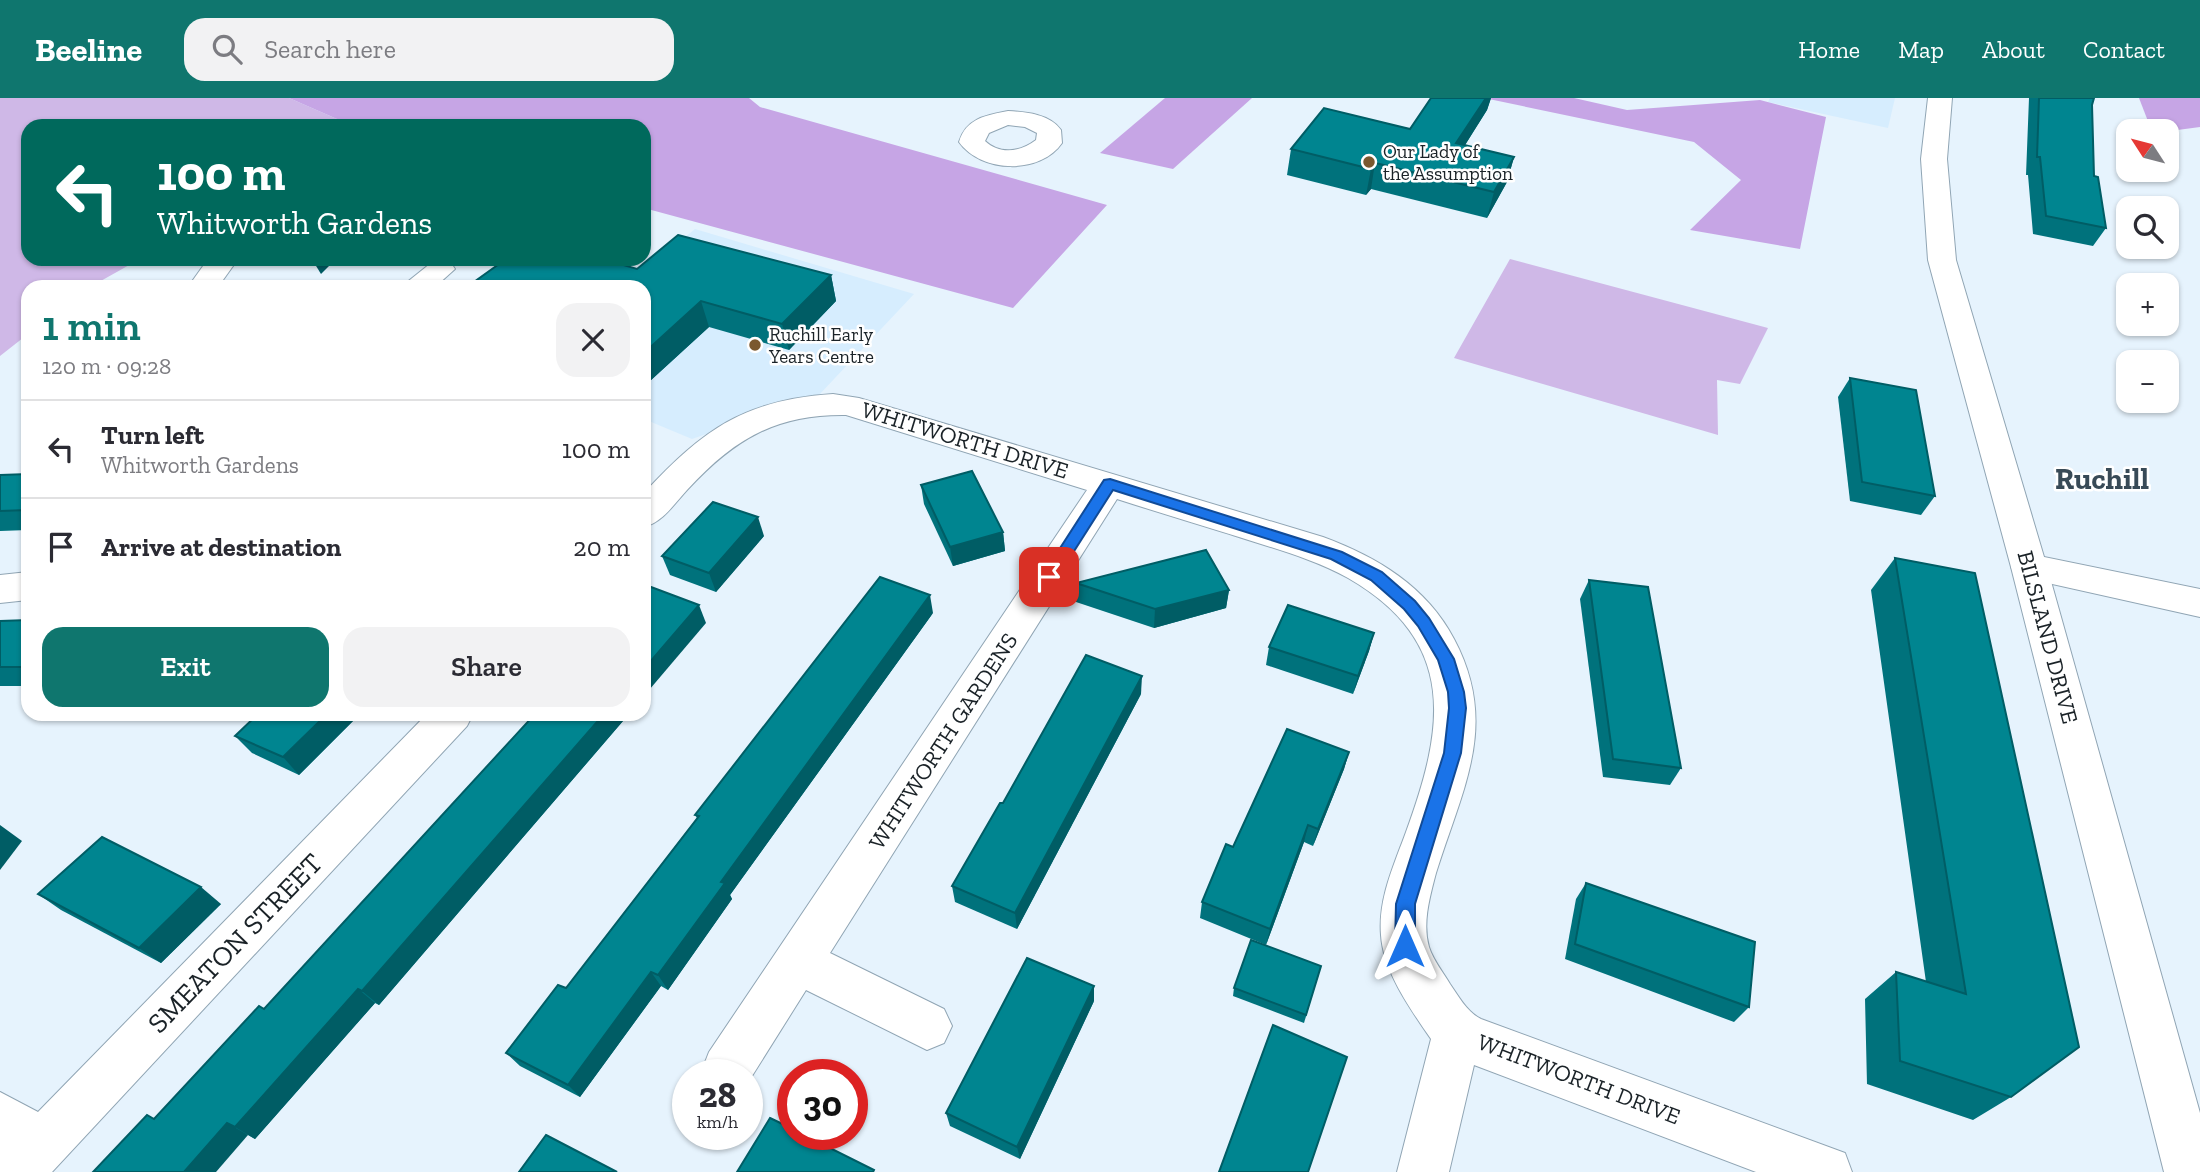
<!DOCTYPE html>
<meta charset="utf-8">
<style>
body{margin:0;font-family:"Zilla Slab",serif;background:#f2f2f3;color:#2b2b33;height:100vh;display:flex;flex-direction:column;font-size:26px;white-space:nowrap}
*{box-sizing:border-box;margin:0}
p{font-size:23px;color:#7c7c81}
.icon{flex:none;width:38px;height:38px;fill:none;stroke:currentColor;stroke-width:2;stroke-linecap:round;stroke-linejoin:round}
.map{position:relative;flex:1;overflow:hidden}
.details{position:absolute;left:21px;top:182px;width:630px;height:441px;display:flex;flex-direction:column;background:#fff;border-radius:21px;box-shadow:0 2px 5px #0004}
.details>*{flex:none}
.banner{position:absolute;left:21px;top:21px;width:630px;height:147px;border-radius:21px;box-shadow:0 2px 5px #0004;background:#00695c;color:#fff;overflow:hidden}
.needle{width:46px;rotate:306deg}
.tools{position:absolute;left:2116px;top:21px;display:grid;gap:14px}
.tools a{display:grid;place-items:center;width:63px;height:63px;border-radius:14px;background:#fff;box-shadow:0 2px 5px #0004;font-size:35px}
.speed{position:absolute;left:672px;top:961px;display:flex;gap:14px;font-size:35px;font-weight:700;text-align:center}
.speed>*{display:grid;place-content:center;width:91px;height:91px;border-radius:50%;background:#fff;box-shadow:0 2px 5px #0004;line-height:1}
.speed small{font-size:18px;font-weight:400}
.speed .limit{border:10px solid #d22;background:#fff;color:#111}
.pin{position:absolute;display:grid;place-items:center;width:60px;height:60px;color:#fff;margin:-30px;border-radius:14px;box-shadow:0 4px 10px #0006}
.me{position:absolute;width:77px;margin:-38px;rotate:0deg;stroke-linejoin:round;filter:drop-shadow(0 0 5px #0008)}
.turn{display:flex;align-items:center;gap:24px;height:147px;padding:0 21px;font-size:32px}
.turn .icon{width:91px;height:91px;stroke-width:2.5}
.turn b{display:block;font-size:49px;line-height:60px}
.round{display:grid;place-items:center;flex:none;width:74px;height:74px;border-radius:21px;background:#f2f2f3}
.summary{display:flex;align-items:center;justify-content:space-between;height:119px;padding:0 21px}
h1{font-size:42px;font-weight:600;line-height:52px;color:#0f766e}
.action{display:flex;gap:14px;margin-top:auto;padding:14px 21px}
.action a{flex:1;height:80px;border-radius:21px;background:#0f766e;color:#fff;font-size:28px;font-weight:600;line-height:80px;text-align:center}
.action a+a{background:#f2f2f3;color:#2b2b33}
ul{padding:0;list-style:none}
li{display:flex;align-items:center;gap:21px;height:98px;padding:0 21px;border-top:2px solid #e1e1e2}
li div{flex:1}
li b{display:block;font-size:26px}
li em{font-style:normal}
header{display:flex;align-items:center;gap:42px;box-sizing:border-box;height:98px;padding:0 35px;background:#0f766e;color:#fff}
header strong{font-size:33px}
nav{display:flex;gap:38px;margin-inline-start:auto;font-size:24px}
.search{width:490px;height:63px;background:#f2f2f3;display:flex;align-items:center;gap:18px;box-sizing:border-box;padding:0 24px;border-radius:21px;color:#7c7c81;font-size:26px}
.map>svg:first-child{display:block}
.built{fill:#d6edfe}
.green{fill:#cfb8e7}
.forest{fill:#c6a5e5}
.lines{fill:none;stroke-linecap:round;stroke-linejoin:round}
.minor-casing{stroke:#90a5b4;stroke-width:2}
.major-casing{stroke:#90a5b4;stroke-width:2}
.minor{fill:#fff;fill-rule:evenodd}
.major{fill:#fff;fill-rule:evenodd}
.wall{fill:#00727c}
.shaded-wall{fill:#005d65}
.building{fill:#008590;stroke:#005d65;stroke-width:2}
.route{fill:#1a73e8;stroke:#114b97;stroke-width:2}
.poi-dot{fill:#7a582f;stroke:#fff;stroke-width:2.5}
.labels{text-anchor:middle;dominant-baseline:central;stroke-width:5;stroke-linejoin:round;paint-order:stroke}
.far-poi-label{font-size:19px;fill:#1a2227;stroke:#fff;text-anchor:start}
.street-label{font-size:23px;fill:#1a2227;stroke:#fff}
.near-street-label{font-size:28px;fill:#1a2227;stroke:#fff}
.district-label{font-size:30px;font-weight:bold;fill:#384a57;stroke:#fff}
</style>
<header>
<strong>Beeline</strong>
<div class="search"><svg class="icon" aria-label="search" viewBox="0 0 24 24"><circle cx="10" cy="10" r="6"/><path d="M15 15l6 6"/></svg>Search here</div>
<nav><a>Home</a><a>Map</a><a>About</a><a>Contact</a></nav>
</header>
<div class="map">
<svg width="2200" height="1074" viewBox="0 0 2200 1074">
<rect width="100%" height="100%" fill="#e6f3fd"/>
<g class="built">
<polygon points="1770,0 1895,0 1888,30 1768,4"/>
<polygon points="695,131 914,196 819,297 692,341 644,321 644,189 624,189"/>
</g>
<g class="green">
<polygon points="0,0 289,0 353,28 28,28 28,161 140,161 90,189 28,189 28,236 0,258"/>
<polygon points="1510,161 1768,230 1740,286 1717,282 1718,337 1454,260"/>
</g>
<g class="forest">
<polygon points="289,0 749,0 760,9 1107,107 1013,210 644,110 644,28 353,28"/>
<polygon points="1165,0 1252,0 1173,71 1100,55"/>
<polygon points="1484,0 1574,0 1627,12 1760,2 1826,19 1800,151 1690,132 1741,82 1694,44"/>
<polygon points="2139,0 2200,0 2200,29 2170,33 2151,31"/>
</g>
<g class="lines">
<g class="minor-casing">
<g id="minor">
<path d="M 1008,13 C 1026,14 1050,16 1061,32 L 1062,45 C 1040,77 981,75 959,44 C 966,20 987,17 1008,13 ZM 1008,27 L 1025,29 L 1037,35 L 1036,42 C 1020,54 1000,57 985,43 L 989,35 Z"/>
<polygon points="208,161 238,161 218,189 188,189"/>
<polygon points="441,162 451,165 455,171 435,189 401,189 431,165"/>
<path d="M 833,296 L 859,300 L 1323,439 C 1377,459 1426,488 1454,541 C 1500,627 1462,691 1436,775 C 1430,798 1422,825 1429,849 C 1433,862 1443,874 1450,886 C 1459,899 1467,914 1481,921 L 1845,1055 L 1852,1074 L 1756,1074 L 1474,967 L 1449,1074 L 1397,1074 L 1431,941 C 1411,912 1383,873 1381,837 C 1378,801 1394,767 1406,734 C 1444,630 1459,544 1348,480 C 1314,461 1276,451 1239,439 C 1198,426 1157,414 1117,401 L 830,855 L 944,911 L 952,928 L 944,945 L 927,952 L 806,892 L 747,986 L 747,976 L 704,976 L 702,972 L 709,954 L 1087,392 L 846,317 C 776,316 734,341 687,392 C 674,406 663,424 644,429 L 644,395 C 703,332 743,302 833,296 Z"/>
<polygon points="2029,456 2200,491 2200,519 2016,478 2011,469 2016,460"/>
<polygon points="28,474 28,502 0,505 0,477"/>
<polygon points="427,616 473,616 467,628 52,1074 0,1074 0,994 38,1014"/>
</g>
</g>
<g class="major-casing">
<polygon id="major" points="1928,0 1952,0 1947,61 1956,162 2047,469 2200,1015 2200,1074 2164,1074 2011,469 1928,162 1921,61"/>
</g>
<use href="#minor" class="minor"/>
<use href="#major" class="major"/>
</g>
<g class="wall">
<polygon points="1431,0 1491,0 1487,12 1465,47 1514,59 1507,84 1487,120 1371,91 1366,97 1287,77 1291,51 1410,31"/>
<polygon points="2029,0 2094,0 2092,7 2094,78 2106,130 2093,148 2033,136 2028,77 2026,77"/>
<polygon points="637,171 831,177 836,203 789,252 709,229 650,283 644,281 644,189"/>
<polygon points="1850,280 1935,398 1921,417 1850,403 1838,299"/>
<polygon points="28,376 28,432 0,433 0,377"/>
<polygon points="921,387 1003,434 1005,453 953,468 924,406"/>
<polygon points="764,438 716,494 670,477 662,458"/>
<polygon points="1895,460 2011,999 1973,1022 1867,986 1865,901 1896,874 1926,884 1871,492"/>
<polygon points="1589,482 1681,670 1670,687 1603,679 1580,501"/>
<polygon points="1076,485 1229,492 1226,510 1154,530 1076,504"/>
<polygon points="933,515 730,797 732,801 668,892 661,888 580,999 520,968 506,955 566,890 697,720 695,717"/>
<polygon points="28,522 28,588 0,588 0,523"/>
<polygon points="1374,535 1369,553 1353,596 1266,567 1269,549"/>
<polygon points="1141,596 1017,831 955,804 952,788 1003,705"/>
<polygon points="258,616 360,616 299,677 252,655 235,638"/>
<polygon points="535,616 629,616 379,907 375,905 255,1041 248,1037 154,1021 264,911"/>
<polygon points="1349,654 1344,671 1313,748 1304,744 1266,847 1200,820 1202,804 1233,749"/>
<polygon points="1586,785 1749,909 1734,924 1565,861 1576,801"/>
<polygon points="38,796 221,806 161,865 61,812"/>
<polygon points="1321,868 1304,925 1233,898 1234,890"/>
<polygon points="1094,903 1020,1061 950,1028 946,1015"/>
</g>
<g class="shaded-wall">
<polygon points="1486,0 1491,0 1487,12 1450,71 1456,45"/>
<polygon points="1514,59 1507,84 1487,120 1494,94"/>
<polygon points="1375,65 1371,91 1366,97 1371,71"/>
<polygon points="315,161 336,161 321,176 313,163"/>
<polygon points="831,177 836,203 789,252 782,226"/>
<polygon points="701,203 709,229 650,283 644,266 644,255"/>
<polygon points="758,419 764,438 716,494 709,475"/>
<polygon points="1003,434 1005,453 953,468 950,449"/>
<polygon points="1229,492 1226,510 1154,530 1155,511"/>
<polygon points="930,497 933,515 730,797 732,801 668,892 658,877 721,784"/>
<polygon points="699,507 706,525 644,598 644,571"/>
<polygon points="1374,535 1369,553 1353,596 1358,578"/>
<polygon points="1142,578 1141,596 1017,831 1015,815"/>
<polygon points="327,616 360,616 299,677 283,659"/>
<polygon points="604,616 629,616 379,907 362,893"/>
<polygon points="1349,654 1344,671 1313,748 1318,731"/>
<polygon points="0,727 22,743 0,772"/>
<polygon points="1308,727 1304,744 1266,847 1270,831"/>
<polygon points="201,789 221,806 161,865 139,850"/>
<polygon points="651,874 661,888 580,999 568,987"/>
<polygon points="1094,888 1094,903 1020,1061 1017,1049"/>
<polygon points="358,891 375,905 255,1041 235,1029"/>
<polygon points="227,1025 248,1037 216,1074 184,1074"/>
</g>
<g class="building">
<polygon points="1431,0 1486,0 1456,45 1514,59 1494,94 1375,65 1371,71 1291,51 1324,10 1410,31"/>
<polygon points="2039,0 2094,0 2092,7 2094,78 2098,79 2106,130 2046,118 2040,59 2037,59"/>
<polygon points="678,137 831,177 782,226 701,203 644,255 644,189 467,189 506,161 603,161 637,171"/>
<polygon points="1850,280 1916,292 1935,398 1862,384"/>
<polygon points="972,373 1003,434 950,449 921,387"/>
<polygon points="28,376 28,412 0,413 0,377"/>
<polygon points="713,404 758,419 709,475 662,458"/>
<polygon points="1206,452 1229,492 1155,511 1076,485"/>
<polygon points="1895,460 1975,475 2079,949 2011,999 1900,963 1896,874 1966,896"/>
<polygon points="880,479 930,497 721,784 725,785 658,877 651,874 568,987 506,955 558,887 566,890 699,718 695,717"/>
<polygon points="1589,482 1648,489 1681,670 1613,661"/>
<polygon points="651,489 699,507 644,571 644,497"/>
<polygon points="1288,507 1374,535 1358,578 1269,549"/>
<polygon points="28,522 28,569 0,569 0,523"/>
<polygon points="1086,557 1142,578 1015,815 952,788 1000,705 1003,705"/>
<polygon points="258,616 327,616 283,659 235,638"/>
<polygon points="535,616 604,616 362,893 358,891 235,1029 227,1025 184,1074 93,1074 147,1017 154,1021 259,908 264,911"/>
<polygon points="1287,631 1349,654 1318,731 1308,727 1270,831 1202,804 1226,746 1233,749"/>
<polygon points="102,739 201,789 139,850 38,796"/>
<polygon points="1586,785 1755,844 1749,909 1575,846"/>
<polygon points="1251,842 1321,868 1306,917 1234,890"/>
<polygon points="1027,860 1094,888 1017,1049 946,1015"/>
<polygon points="1273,927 1347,959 1308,1074 1219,1074"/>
<polygon points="770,1020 793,1031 793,1036 802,1036 874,1072 873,1074 737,1074"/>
<polygon points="546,1037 617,1074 519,1074"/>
</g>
<polygon class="route" points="1110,381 1342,454 1382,474 1415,503 1429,520 1454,561 1464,594 1466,610 1461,655 1415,806 1415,848 1412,854 1405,857 1398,854 1395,848 1396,806 1444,655 1449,610 1448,594 1438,562 1418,528 1404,511 1371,482 1331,461 1113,392 1055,483 1044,483 1042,479 1044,475 1104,382"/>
<g class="poi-dot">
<circle cx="1369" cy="64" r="7"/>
<circle cx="755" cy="247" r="7"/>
</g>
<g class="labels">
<g class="far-poi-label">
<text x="1383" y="53">Our Lady of<tspan x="1383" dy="22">the Assumption</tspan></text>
<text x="769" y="236">Ruchill Early<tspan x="769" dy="22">Years Centre</tspan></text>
</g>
<g class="street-label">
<text transform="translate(965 342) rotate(17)">WHITWORTH DRIVE</text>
<text transform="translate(2048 539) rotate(75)">BILSLAND DRIVE</text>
<text transform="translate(943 643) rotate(-57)">WHITWORTH GARDENS</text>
<text transform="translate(1579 981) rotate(21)">WHITWORTH DRIVE</text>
</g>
<g class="near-street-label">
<text transform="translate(235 845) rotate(-46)">SMEATON STREET</text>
</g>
<g class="district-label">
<text x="2102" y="381">Ruchill</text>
</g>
</g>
</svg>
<div class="tools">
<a><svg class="needle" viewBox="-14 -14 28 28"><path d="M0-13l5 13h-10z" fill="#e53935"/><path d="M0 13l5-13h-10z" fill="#7c7c81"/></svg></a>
<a><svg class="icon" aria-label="search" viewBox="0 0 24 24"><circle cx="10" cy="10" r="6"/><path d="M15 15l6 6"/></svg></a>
<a>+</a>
<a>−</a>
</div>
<div class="speed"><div>28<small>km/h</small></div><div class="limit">30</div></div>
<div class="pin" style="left:1049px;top:479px;background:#d93025"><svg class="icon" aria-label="arrive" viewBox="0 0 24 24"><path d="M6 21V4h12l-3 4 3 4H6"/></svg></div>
<svg class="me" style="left:1405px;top:848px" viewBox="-20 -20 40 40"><path d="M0-17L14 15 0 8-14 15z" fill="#1a73e8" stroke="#fff" stroke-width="4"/></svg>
<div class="banner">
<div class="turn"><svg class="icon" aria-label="left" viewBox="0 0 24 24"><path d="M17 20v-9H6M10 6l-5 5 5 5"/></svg><div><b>100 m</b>Whitworth Gardens</div></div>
</div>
<section class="details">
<div class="summary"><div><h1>1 min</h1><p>120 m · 09:28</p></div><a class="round"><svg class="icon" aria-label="close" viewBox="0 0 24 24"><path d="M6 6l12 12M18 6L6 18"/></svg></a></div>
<ul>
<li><svg class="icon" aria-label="left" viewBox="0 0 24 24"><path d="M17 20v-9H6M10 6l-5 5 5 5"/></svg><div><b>Turn left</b><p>Whitworth Gardens</p></div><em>100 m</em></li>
<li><svg class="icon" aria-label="arrive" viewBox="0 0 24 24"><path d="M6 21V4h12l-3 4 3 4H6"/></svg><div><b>Arrive at destination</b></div><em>20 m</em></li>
</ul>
<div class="action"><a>Exit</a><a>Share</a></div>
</section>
</div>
